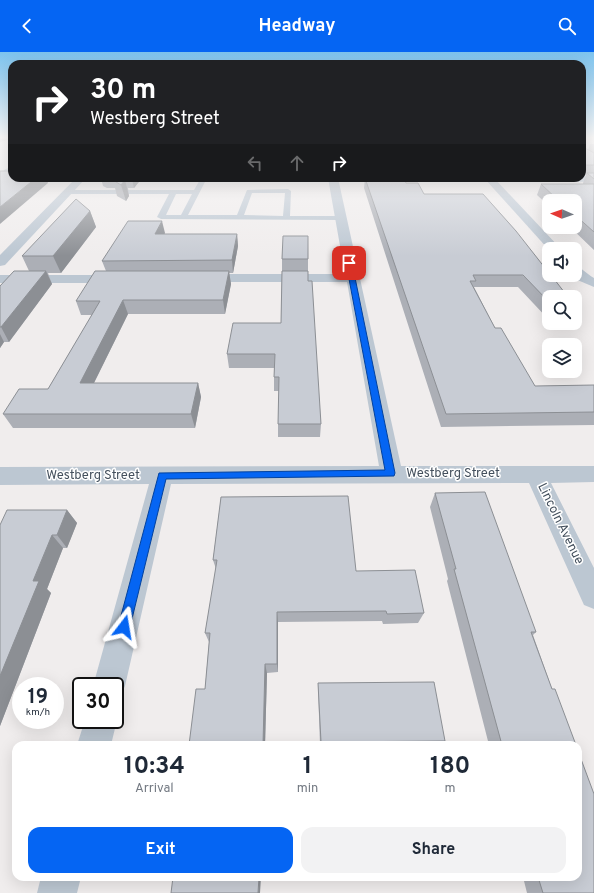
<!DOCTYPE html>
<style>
body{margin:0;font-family:Overpass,sans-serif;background:#f2f2f3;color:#1f2937;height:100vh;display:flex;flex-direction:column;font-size:15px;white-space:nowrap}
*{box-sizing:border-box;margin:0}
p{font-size:13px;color:#747a83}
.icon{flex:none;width:22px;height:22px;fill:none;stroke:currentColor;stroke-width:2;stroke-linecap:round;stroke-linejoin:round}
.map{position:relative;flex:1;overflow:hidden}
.sheet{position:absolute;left:12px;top:689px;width:570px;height:140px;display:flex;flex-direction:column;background:#fff;border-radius:12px;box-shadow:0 4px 16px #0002}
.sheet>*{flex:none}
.banner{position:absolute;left:8px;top:8px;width:578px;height:122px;border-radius:12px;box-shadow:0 4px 16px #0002;background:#202124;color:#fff;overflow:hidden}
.needle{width:26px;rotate:272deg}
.fabs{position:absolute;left:542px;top:142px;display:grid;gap:8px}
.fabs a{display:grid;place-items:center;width:40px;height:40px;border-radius:8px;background:#fff;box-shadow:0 4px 16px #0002;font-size:20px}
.speed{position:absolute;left:12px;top:625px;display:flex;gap:8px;font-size:20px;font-weight:700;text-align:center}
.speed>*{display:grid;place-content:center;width:52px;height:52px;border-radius:50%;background:#fff;box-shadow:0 4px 16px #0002;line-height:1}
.speed small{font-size:10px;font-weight:400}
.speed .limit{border:2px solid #111;border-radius:6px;background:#fff;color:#111}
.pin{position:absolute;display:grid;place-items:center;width:34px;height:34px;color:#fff;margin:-17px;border-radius:8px;box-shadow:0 2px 6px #0006}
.me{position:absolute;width:44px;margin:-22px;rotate:14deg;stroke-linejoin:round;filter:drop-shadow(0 0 3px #0008)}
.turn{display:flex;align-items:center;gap:14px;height:84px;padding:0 16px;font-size:18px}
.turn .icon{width:52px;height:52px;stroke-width:2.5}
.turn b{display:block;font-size:28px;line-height:34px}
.lanes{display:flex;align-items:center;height:38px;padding:0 16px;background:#0003;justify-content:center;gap:20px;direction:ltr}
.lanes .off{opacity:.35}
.eta{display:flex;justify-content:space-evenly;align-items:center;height:68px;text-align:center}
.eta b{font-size:24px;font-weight:700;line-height:28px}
.primary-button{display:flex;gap:8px;margin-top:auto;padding:8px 16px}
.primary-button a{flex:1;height:46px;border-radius:12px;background:#0565f3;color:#fff;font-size:16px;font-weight:700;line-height:46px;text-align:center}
.primary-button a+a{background:#f2f2f3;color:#1f2937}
header{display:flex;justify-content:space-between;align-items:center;height:52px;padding:0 16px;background:#0565f3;color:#fff;font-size:18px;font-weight:700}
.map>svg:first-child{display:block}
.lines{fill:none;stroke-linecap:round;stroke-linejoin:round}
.lane{fill:#bcc7d2;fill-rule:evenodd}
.street{fill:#bcc7d2;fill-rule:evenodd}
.secondary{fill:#bdcad9;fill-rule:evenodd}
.wall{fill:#acafb6}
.shaded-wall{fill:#8c8f94}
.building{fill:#c8ccd4;stroke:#8c8f94}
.route{fill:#0565f3;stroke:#03429e}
.labels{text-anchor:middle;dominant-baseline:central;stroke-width:3;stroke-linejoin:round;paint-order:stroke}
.street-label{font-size:13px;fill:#44505d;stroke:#fff}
</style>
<header><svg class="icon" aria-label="back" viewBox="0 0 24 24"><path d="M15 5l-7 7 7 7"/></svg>Headway<svg class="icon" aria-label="search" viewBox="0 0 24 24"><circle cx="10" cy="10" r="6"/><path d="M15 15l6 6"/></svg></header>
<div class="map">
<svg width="594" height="841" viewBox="0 0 594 841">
<rect width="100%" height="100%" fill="#f0eded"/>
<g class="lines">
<path class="lane" d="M 201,126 L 207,126 L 188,163 L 237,163 L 247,138 L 288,137 L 291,139 L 290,164 L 341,164 L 345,166 L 341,168 L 161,167 L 157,165 L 169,142 L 67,142 L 64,140 L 67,138 L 194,138 ZM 252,141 L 285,141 L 283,164 L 244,163 ZM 176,142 L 192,142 L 181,163 L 166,163 Z"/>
<g class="street">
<polygon points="12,114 12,121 4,122 4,118"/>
<polygon points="76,126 86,126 5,213 0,214 0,203"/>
<polygon points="328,126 338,126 401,414 594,414 594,430 551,431 594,516 594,557 584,553 529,431 171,432 125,634 120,645 115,647 115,634 93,634 149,432 0,433 0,415 379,414 347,230 201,230 196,229 194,226 196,223 201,222 345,222"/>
<polygon points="484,126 494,126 561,197 549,198"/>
<path d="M 575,214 C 582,216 587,222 594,226 L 594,235 L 575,227 L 572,223 L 575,223 Z"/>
<polygon points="0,223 121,223 126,224 128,227 126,230 121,231 0,231"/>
<polygon points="115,662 117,668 111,693 77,693 85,668 115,668"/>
<polygon points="41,825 81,825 77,841 37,841"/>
</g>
<polygon class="secondary" points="582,124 594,124 594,130 489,129 484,126 582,126"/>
</g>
<g class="wall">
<polygon points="582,92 585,96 588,98 590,92 594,92 594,198 570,175 575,175 575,149 549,149 549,154 537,143 541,132 583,132 583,131 586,123 582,122"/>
<polygon points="101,126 142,126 134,136 128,136 129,144 126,149 117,144 115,136 107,136 103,134"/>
<polygon points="365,126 406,131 424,142 549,245 549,268 518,235 474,235 495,276 535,334 594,333 594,373 441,375 364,136"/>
<polygon points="90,159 96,175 61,221 48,221 52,232 9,290 4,290 0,296 0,234 29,219 22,204"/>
<polygon points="165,181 164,182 237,182 238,194 233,221 229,221 231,232 225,262 128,262 94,331 198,331 201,345 195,376 13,376 3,362 48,337 92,263 81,263 76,249 106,219 102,209"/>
<polygon points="282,207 308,207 308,229 321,372 320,385 278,385 278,372 279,339 274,339 274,316 229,316 227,302 281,271 282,219"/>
<polygon points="435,441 536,580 533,583 552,637 576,693 489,693 447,529 448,527 430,455"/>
<polygon points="221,445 356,519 424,561 418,571 383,572 382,569 278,570 278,620 267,621 265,693 189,693 205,637 209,590 205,581 216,517 213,508"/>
<polygon points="67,458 77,471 67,496 63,496 47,537 51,541 0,674 0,473"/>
<polygon points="318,631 445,689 441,692 320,693 318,636"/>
<polygon points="523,825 578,825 594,841 527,841"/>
</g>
<g class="shaded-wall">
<polygon points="0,86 12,86 12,87 0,90"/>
<polygon points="36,126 46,126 48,131 0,172 0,155"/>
<polygon points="132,126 142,126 134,136 132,127"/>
<polygon points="125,128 129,144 126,149 121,133"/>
<polygon points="90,159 96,175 61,221 53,204"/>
<polygon points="162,169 165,181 158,195 155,182"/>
<polygon points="237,182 238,194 233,221 232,208"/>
<polygon points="46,219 52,232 9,290 1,275"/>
<polygon points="229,219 231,232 225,262 223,248"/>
<polygon points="123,248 128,262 87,345 80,331"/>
<polygon points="0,282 4,290 0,296"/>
<polygon points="198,331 201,345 195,376 191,362"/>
<polygon points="67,458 77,471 67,496 57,483"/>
<polygon points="52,483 63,496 47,537 51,541 0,674 0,624 33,529"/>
<polygon points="277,560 278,570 278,620 277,612"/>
<polygon points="265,612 267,621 265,693 263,693"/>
<polygon points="259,825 261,825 260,841 258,841"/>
</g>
<g class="building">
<polygon points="582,92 584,92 585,96 594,101 594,113 586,113 585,115 582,115"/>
<polygon points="0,119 12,119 12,126 36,126 0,155"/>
<polygon points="587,121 594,121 594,127"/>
<polygon points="103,126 132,126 132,127 104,127"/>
<polygon points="365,126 404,126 406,131 418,131 424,142 483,142 516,179 549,221 549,223 551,223 568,245 549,245 549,250 523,223 473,223 476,229 470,229 495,276 501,276 535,334 594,333 594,360 446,362"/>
<polygon points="113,128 125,128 121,133"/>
<polygon points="541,132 594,132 594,180 575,163 575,149 559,149"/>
<polygon points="76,147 90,159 53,204 22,204"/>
<polygon points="128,169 162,169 155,182 237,182 232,208 102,209"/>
<polygon points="283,184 308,184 308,207 282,207"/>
<polygon points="14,219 46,219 1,275 0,275 0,234"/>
<polygon points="95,219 229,219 223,248 123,248 80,331 198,331 191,362 3,362 19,337 48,337 100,249 76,249"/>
<polygon points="282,219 308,219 308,229 312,229 321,372 278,372 279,325 274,325 275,302 227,302 233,271 281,271"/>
<polygon points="485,440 536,580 531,580 552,637 555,637 576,693 502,693 454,517 456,517 435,441"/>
<polygon points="348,444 356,519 415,518 424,561 387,562 386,559 277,560 277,612 265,612 263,693 189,693 196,637 205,637 210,581 205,581 217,508 213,508 221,445"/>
<polygon points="7,458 67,458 57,483 52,483 33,529 39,529 0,624 0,473"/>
<polygon points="434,630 445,689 321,690 318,631"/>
<polygon points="578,699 594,742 594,841 543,841 538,825 578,825"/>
<polygon points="173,825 259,825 258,841 171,841"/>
</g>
<linearGradient id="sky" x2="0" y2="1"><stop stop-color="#7dc3ee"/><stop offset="0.42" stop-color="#f8f7f7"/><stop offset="1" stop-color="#f8f7f7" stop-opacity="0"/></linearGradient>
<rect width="594" height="204" fill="url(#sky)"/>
<polygon class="route" points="349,209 352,211 395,421 394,424 166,427 130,575 128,579 124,581 120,579 118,575 159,421 385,418 346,211"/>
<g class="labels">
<g class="street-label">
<text x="453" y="422">Westberg Street</text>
<text x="93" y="424">Westberg Street</text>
<text transform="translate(560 472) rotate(64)">Lincoln Avenue</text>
</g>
</g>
</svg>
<div class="fabs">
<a><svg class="needle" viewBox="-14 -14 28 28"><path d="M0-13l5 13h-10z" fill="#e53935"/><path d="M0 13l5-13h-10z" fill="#747a83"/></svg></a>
<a><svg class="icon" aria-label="sound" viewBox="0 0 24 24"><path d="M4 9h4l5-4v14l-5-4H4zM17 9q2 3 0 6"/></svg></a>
<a><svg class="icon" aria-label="search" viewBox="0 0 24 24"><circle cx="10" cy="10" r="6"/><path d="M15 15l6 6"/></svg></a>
<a><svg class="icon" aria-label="layers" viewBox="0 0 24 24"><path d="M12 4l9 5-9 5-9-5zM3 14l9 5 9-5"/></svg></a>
</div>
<div class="speed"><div>19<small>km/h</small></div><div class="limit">30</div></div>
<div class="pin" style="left:349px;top:211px;background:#d93025"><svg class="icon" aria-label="arrive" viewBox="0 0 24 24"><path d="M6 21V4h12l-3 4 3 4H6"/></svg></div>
<svg class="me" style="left:124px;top:575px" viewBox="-20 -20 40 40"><path d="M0-17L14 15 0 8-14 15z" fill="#0565f3" stroke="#fff" stroke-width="4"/></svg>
<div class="banner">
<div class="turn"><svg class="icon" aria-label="right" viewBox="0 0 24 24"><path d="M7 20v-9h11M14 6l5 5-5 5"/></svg><div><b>30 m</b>Westberg Street</div></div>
<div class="lanes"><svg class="icon off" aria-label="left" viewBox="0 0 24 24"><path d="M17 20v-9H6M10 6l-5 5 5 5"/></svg><svg class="icon off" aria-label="ahead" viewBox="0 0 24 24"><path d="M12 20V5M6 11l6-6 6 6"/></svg><svg class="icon" aria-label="right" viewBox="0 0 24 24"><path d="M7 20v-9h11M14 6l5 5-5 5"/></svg></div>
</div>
<section class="sheet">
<div class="eta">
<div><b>10:34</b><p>Arrival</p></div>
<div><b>1</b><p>min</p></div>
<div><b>180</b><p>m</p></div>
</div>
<div class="primary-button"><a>Exit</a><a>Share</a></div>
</section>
</div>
